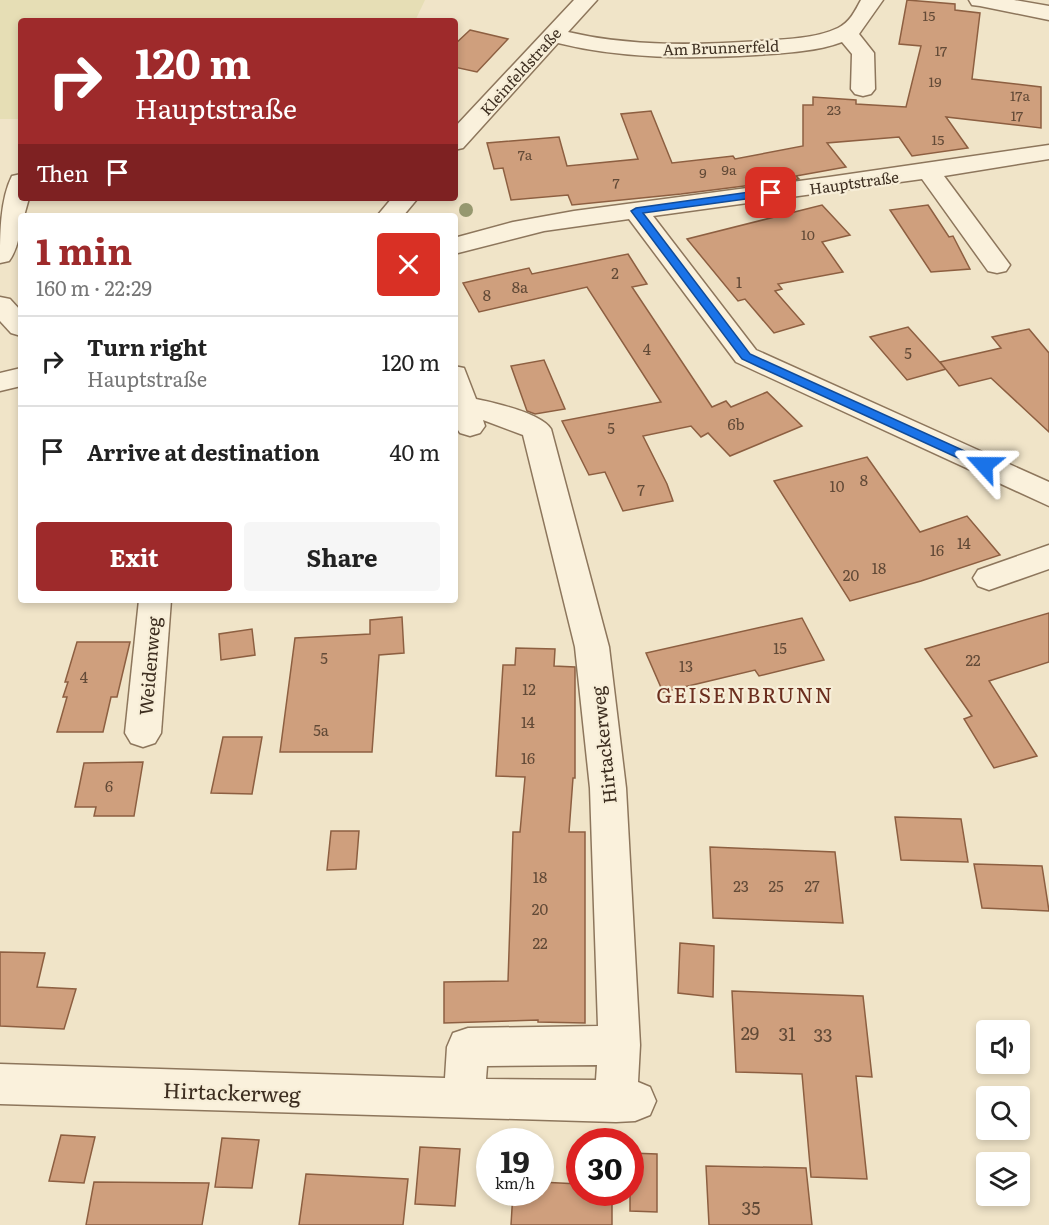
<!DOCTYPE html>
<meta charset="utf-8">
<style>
body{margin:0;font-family:Literata,serif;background:#f6f6f6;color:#222;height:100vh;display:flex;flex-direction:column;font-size:22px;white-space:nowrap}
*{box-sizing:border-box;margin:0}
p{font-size:20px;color:#767676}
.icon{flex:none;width:33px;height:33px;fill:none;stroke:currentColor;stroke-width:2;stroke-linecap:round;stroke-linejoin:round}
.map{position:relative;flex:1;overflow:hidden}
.drawer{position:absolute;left:18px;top:213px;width:440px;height:390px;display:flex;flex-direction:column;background:#fff;border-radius:6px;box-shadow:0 3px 9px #0003}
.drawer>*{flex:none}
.hud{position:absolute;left:18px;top:18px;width:440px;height:183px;border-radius:6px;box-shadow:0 3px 9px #0003;background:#9e2a2b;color:#fff;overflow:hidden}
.tools{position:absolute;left:976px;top:1020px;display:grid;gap:12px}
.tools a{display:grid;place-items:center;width:54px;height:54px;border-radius:6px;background:#fff;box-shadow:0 3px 9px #0003;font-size:30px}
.speed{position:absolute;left:476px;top:1128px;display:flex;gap:12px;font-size:30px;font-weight:700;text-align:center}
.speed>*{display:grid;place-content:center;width:78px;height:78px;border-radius:50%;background:#fff;box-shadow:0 3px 9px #0003;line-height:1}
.speed small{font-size:15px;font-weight:400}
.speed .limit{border:9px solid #d22;background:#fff;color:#111}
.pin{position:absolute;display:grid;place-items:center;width:51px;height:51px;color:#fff;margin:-26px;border-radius:12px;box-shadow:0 3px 9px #0006}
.me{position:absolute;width:66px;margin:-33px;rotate:294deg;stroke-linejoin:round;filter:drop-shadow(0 0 4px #0008)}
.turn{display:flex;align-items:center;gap:21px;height:126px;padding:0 18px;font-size:27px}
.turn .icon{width:78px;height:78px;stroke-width:2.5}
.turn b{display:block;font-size:42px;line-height:51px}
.then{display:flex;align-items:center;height:57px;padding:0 18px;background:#0003;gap:12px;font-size:22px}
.round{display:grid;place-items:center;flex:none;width:63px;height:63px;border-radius:6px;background:#f6f6f6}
.head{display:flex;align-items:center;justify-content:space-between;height:102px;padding:0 18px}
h1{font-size:36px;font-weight:700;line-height:45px;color:#9e2a2b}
.cta{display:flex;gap:12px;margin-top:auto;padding:12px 18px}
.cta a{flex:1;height:69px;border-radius:6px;background:#9e2a2b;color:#fff;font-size:24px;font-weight:700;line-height:69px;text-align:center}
.cta a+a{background:#f6f6f6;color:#222}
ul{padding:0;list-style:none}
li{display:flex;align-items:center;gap:18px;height:90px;padding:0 18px;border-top:2px solid #e0e0e0}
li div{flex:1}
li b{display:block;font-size:22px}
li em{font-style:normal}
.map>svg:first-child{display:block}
.farmland{fill:#e6deb5}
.building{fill:#cf9f7d;stroke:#8d5f41;stroke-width:1.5}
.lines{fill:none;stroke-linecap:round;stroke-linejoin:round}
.minor-casing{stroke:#8d765c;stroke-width:3}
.minor{fill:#faf1dc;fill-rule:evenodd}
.tree{fill:#96986f}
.route{fill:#1a73e8;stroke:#114b97;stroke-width:1.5}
.labels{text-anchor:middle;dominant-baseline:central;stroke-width:4.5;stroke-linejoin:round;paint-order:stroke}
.far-number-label{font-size:14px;fill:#624a37}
.far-street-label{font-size:15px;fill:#3d2e20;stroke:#f7eed8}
.number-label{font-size:15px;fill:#624a37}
.street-label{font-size:18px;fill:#3d2e20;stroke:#f7eed8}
.near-number-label{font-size:18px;fill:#624a37}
.quarter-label{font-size:21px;letter-spacing:1.5px;fill:#6b2e1e;stroke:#f7eed8}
.near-street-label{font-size:21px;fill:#3d2e20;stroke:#f7eed8}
</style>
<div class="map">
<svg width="1049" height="1225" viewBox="0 0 1049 1225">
<rect width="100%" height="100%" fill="#f0e4c8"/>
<polygon class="farmland" points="0,0 425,0 415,21 21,21 21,119 0,119"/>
<g class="building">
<polygon points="907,0 955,4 955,10 980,13 972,79 1041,87 1041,128 946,117 968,148 912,156 899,137 827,143 846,167 796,176 799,179 681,194 572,205 568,195 511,200 503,168 494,169 487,143 559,137 567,166 638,159 621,114 651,111 672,163 733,156 735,159 803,146 803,105 813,105 813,97 856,100 856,104 906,107 921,46 899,44"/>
<polygon points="470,30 508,39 477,72 454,67 454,45"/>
<polygon points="822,205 850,235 822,242 843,272 778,284 782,289 775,291 804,324 774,333 745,299 738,301 687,239"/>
<polygon points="928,205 949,237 953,236 970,269 931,272 890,210"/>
<polygon points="628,254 647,284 632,287 712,407 726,401 731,407 767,392 802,426 730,456 708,433 701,437 691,426 643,436 667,484 673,501 623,511 605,472 589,475 562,421 661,402 587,287 479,312 463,283 529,268 532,274"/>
<polygon points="908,327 946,369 907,380 870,337"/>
<polygon points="1029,329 1049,353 1049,432 991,378 959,386 940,362 1001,348 992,337"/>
<polygon points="544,360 565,409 535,414 527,411 511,366"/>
<polygon points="867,457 920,532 967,516 1000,555 921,581 850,601 774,481"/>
<polygon points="1049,613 1049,662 989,681 1037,756 994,768 964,719 972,716 925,649"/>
<polygon points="402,617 404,653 379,655 372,752 280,752 295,638 370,634 370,620"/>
<polygon points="802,618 824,660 759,676 755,670 663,692 646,653"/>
<polygon points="252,629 255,655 221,660 219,634"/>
<polygon points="77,642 130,642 117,697 111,697 103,732 57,732 67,697 63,697 68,682 65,682"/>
<polygon points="516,648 555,649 554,666 575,667 575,778 573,778 569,832 585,832 585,1023 538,1022 538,1020 444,1023 444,982 508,981 513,832 520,832 525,777 496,776 503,665 515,665"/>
<polygon points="223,737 262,737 252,794 211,793"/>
<polygon points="143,762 134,816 94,816 96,807 75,807 84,763"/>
<polygon points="895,817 961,819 968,862 901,860"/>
<polygon points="331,831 359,831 356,869 327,870"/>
<polygon points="710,847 835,852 843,923 713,918"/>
<polygon points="974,864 1042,866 1049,911 982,908"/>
<polygon points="680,943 714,946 713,997 678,993"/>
<polygon points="0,952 45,953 37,987 76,989 64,1029 0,1026"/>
<polygon points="732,991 863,996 872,1077 856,1076 867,1179 811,1177 802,1074 736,1072"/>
<polygon points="61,1135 95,1137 84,1183 49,1181"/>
<polygon points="222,1138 259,1140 252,1188 215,1187"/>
<polygon points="420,1147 460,1149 455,1206 415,1204"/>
<polygon points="630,1153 657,1154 657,1212 630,1211"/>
<polygon points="706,1166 806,1168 812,1225 709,1225"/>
<polygon points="306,1174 408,1179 403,1225 299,1225"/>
<polygon points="94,1182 209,1183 202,1225 86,1225"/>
<polygon points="540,1182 579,1184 579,1192 612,1192 612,1225 511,1225 513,1192 540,1192"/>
</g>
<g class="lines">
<g class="minor-casing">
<g id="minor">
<path d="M 574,0 L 597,0 L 568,32 C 631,47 697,45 761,41 C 786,39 815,39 838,28 C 850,22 855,11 861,0 L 883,0 L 859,34 L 874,53 L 875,89 L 871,94 L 863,96 L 855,94 L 851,89 L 852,54 L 842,42 C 815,52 784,53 756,55 C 690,59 623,59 558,43 L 463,148 L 454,150 L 454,128 Z"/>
<polygon points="969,0 1014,0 1049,6 1049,20 980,6 972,5"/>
<polygon points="1049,145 1049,159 944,176 1010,265 1006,271 997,273 988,271 922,179 653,216 756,350 1049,482 1049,506 736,362 629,219 544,231 454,254 454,238 513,222 574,211 829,177"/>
<path d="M 21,174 L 21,198 L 29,198 L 24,216 L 21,216 C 21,230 18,249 9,261 L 0,263 C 0,235 0,200 12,176 Z"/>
<polygon points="392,198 418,198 403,216 377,216"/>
<polygon points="0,297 10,299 21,311 21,336 11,333 0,321"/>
<path d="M 454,366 L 464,368 L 476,399 C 495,403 541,413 551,429 L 609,647 L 626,788 L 640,1045 L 638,1082 L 650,1087 L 656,1101 L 650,1115 L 635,1121 L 616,1122 L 0,1104 L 0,1064 L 445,1078 L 447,1047 L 453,1033 L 468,1028 L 598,1026 L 590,788 L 575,647 L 523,435 L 483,420 L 485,426 L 480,433 L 470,436 L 460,433 L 454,424 ZM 597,1065 L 596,1080 L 486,1079 L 487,1066 Z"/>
<polygon points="21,368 21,386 0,391 0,373"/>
<polygon points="1049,545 1049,569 989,590 978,586 973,578 978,570"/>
<polygon points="139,600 171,600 161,733 155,743 143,747 131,743 125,733"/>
</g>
</g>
<use href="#minor" class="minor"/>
</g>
<circle class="tree" cx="466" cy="210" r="7"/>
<polygon class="route" points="771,189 776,193 775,195 643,213 750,354 989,462 990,465 989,468 980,468 742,359 631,211 636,208"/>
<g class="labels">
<g class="far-number-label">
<text x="929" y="15">15</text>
<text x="941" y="50">17</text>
<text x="935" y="81">19</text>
<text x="1020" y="95">17a</text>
<text x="834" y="109">23</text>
<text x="1017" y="115">17</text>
<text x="938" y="139">15</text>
<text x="525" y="154">7a</text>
<text x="729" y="169">9a</text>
<text x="703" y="172">9</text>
<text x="616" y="182">7</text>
<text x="808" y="234">10</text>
</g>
<g class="far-street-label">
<text transform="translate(721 47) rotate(-2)">Am Brunnerfeld</text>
<text transform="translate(520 71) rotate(-48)">Kleinfeldstraße</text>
<text transform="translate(854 182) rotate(-8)">Hauptstraße</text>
</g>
<g class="number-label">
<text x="615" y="272">2</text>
<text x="739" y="281">1</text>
<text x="520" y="286">8a</text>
<text x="487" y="294">8</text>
<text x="647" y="348">4</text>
<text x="908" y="352">5</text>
<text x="736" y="423">6b</text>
<text x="611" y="427">5</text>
<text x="864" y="479">8</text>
<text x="837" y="485">10</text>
<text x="641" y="489">7</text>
<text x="964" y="542">14</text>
<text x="937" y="549">16</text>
<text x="879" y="567">18</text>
<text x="851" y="574">20</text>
<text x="780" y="647">15</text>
<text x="324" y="657">5</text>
<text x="973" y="659">22</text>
<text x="686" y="665">13</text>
<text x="84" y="676">4</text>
<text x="529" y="688">12</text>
<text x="528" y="721">14</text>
<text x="321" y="729">5a</text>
<text x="528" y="757">16</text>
<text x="109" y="785">6</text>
<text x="540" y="876">18</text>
<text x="741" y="885">23</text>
<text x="776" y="885">25</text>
<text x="812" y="885">27</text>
<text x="540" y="908">20</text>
<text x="540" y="942">22</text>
</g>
<g class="street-label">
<text transform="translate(149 666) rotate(-85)">Weidenweg</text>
<text transform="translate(603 745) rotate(-96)">Hirtackerweg</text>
</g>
<g class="near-number-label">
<text x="750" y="1032">29</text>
<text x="787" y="1033">31</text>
<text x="823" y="1034">33</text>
<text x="751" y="1207">35</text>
</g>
<g class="quarter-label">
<text x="745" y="693">GEISENBRUNN</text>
</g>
<g class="near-street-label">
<text transform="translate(232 1091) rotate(2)">Hirtackerweg</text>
</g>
</g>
</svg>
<div class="tools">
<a><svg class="icon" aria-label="sound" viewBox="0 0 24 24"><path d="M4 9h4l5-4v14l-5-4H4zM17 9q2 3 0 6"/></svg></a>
<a><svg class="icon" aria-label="search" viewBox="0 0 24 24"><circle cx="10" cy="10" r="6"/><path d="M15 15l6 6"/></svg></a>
<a><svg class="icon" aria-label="layers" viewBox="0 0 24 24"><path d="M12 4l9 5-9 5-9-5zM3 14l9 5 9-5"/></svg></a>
</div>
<div class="speed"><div>19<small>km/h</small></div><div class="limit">30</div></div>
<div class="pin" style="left:771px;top:193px;background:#d93025"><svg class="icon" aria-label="arrive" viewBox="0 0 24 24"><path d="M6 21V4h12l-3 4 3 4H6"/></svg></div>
<svg class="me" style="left:984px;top:465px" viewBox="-20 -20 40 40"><path d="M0-17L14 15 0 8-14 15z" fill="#1a73e8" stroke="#fff" stroke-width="4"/></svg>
<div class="hud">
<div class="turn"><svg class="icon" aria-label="right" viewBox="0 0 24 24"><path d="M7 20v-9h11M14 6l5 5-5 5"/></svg><div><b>120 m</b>Hauptstraße</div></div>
<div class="then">Then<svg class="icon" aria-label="arrive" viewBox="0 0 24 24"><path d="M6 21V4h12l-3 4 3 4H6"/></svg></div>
</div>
<section class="drawer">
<div class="head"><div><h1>1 min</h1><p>160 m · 22:29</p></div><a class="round" style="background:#d93025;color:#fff"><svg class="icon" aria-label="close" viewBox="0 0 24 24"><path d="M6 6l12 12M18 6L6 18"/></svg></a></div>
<ul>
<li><svg class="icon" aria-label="right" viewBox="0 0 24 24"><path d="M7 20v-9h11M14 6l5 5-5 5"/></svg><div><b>Turn right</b><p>Hauptstraße</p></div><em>120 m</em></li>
<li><svg class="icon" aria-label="arrive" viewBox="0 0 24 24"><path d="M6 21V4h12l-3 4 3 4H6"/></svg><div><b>Arrive at destination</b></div><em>40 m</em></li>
</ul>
<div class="cta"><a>Exit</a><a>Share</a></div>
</section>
</div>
